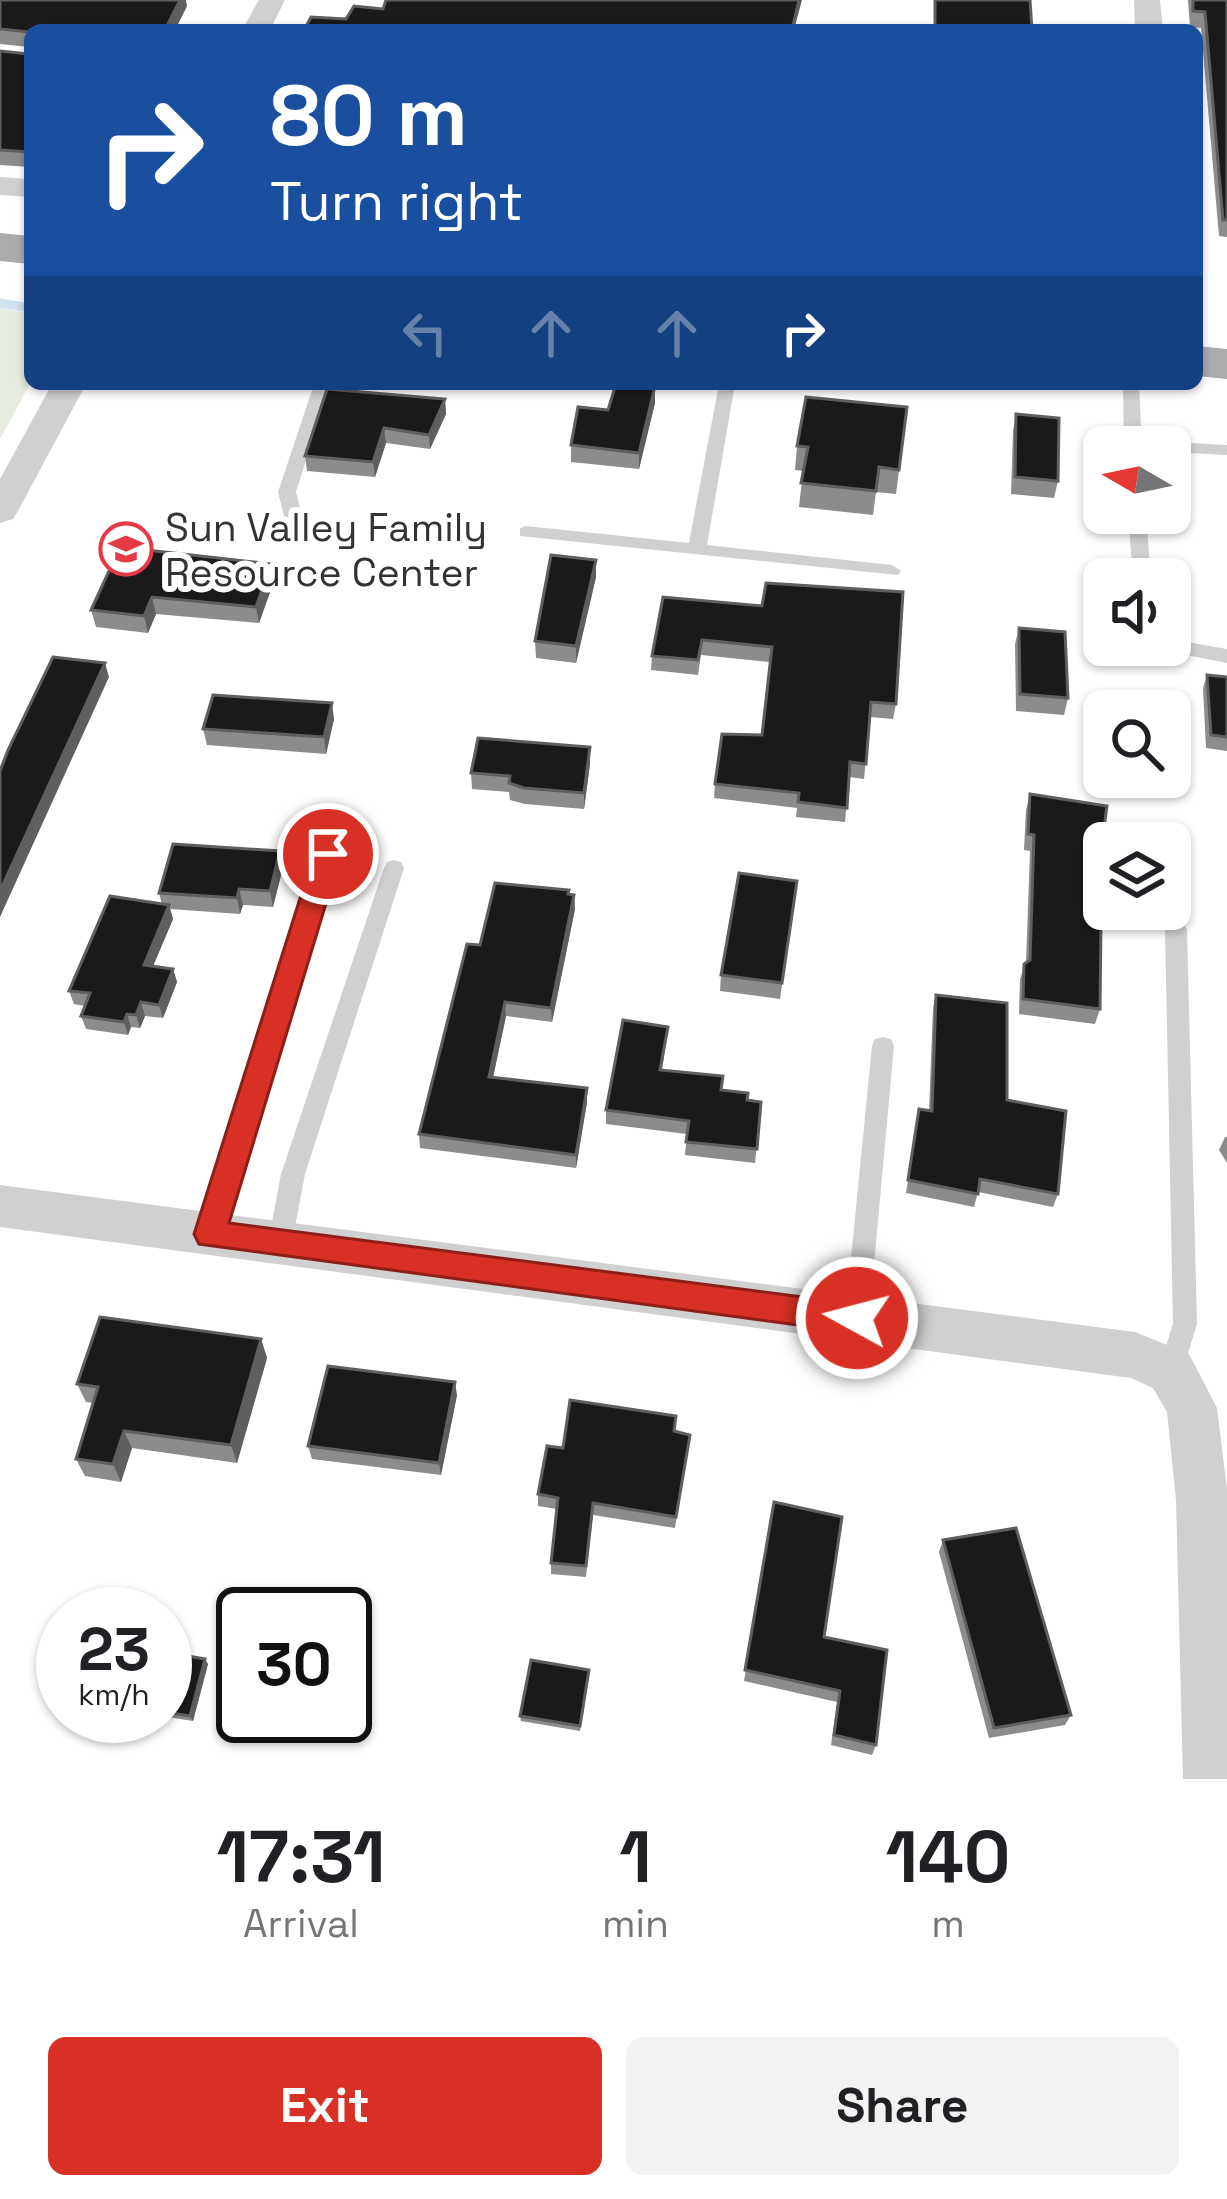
<!DOCTYPE html>
<style>
body{margin:0;font-family:"Space Grotesk",sans-serif;background:#f2f2f2;color:#202124;height:100vh;display:flex;flex-direction:column;font-size:45px;white-space:nowrap}
*{box-sizing:border-box;margin:0}
p{font-size:39px;color:#757577}
.icon{flex:none;width:66px;height:66px;fill:none;stroke:currentColor;stroke-width:2;stroke-linecap:round;stroke-linejoin:round}
.map{position:relative;height:1779px;overflow:hidden}
.side{display:flex;flex-direction:column;background:#fff;flex:1}
.side>*{flex:none}
.banner{position:absolute;left:24px;top:24px;width:1179px;height:366px;border-radius:18px;box-shadow:0 3px 9px #0004;background:#1a4fa0;color:#fff;overflow:hidden}
.needle{width:78px;rotate:279deg}
.controls{position:absolute;left:1083px;top:426px;display:grid;gap:24px}
.controls a{display:grid;place-items:center;width:108px;height:108px;border-radius:18px;background:#fff;box-shadow:0 3px 9px #0004;font-size:60px}
.speed{position:absolute;left:36px;top:1587px;display:flex;gap:24px;font-size:60px;font-weight:700;text-align:center}
.speed>*{display:grid;place-content:center;width:156px;height:156px;border-radius:50%;background:#fff;box-shadow:0 3px 9px #0004;line-height:1}
.speed small{font-size:30px;font-weight:400}
.speed .limit{border:6px solid #111;border-radius:18px;background:#fff;color:#111}
.pin{position:absolute;display:grid;place-items:center;width:102px;height:102px;color:#fff;margin:-51px;border:6px solid #fff;border-radius:50%;box-shadow:0 3px 12px #0007}
.me{position:absolute;width:132px;margin:-66px;rotate:277deg;stroke-linejoin:round;filter:drop-shadow(0 0 9px #0008)}
.turn{display:flex;align-items:center;gap:42px;height:252px;padding:0 48px;font-size:54px}
.turn .icon{width:156px;height:156px;stroke-width:2.5}
.turn b{display:block;font-size:84px;line-height:102px}
.lanes{display:flex;align-items:center;height:114px;padding:0 48px;background:#0003;justify-content:center;gap:60px;direction:ltr}
.lanes .off{opacity:.35}
.eta{display:flex;justify-content:space-evenly;align-items:center;height:204px;text-align:center}
.eta b{font-size:72px;font-weight:700;line-height:84px}
.cta{display:flex;gap:24px;margin-top:auto;padding:24px 48px}
.cta a{flex:1;height:138px;border-radius:18px;background:#d93025;color:#fff;font-size:48px;font-weight:700;line-height:138px;text-align:center}
.cta a+a{background:#f2f2f2;color:#202124}
.map>svg:first-child{display:block}
.green{fill:#e6ecdf}
.lines{fill:none;stroke-linecap:round;stroke-linejoin:round}
.stream{stroke:#cfe2ee;stroke-width:9}
.service{fill:#d0d0d0;fill-rule:evenodd}
.minor{fill:#d0d0d0;fill-rule:evenodd}
.primary{fill:#ababab;fill-rule:evenodd}
.wall{fill:#8c8c8c}
.shaded-wall{fill:#5f5f5f}
.building{fill:#1a1a1a;stroke:#5f5f5f;stroke-width:3}
.route{fill:#d93025;stroke:#8d1f18;stroke-width:3}
.labels{text-anchor:middle;dominant-baseline:central;stroke-width:12;stroke-linejoin:round;paint-order:stroke}
.poi-label{font-size:39px;fill:#333;stroke:#fff;text-anchor:start}
</style>
<div class="map">
<svg width="1227" height="1779" viewBox="0 0 1227 1779">
<rect width="100%" height="100%" fill="#fff"/>
<polygon class="green" points="0,307 30,314 30,384 0,439"/>
<g class="lines">
<polyline class="stream" points="0,303 30,308"/>
<g class="service">
<polygon points="314,384 330,384 296,492 303,520 294,526 285,520 278,492"/>
<polygon points="719,384 735,384 707,545 892,565 901,571 898,575 520,536 520,528 526,526 689,543"/>
<polygon points="1123,384 1139,384 1142,447 1124,447"/>
<polygon points="1170,442 1227,445 1227,455 1170,452 1170,447 1161,447"/>
<polygon points="1128,513 1146,513 1151,579 1133,579"/>
<polygon points="1170,639 1227,649 1227,663 1160,650 1158,645 1170,645"/>
<polygon points="328,846 338,854 222,1235 218,1243 210,1246 202,1243 198,1235 318,854"/>
<polygon points="394,860 401,862 404,868 305,1174 292,1243 289,1251 280,1254 271,1251 268,1243 281,1174 384,868 387,862"/>
<polygon points="1176,922 1184,924 1187,930 1197,1324 1180,1379 1171,1383 1162,1379 1158,1371 1173,1324 1165,930 1168,924"/>
<polygon points="883,1037 891,1039 894,1046 869,1319 866,1327 857,1330 848,1327 845,1319 872,1046 875,1039"/>
</g>
<g class="minor">
<polygon points="259,0 285,0 270,30 242,30"/>
<polygon points="1134,0 1160,0 1163,30 1135,30"/>
<polygon points="0,177 30,179 30,197 0,195"/>
<polygon points="52,384 86,384 18,511 13,519 0,523 0,479"/>
<polygon points="0,1185 1135,1332 1189,1354 1217,1408 1227,1489 1227,1779 1183,1779 1176,1500 1167,1412 1153,1388 1131,1378 0,1227"/>
</g>
<g class="primary">
<polygon points="0,233 30,236 30,264 0,261"/>
<polygon points="1197,346 1227,349 1227,379 1197,376"/>
</g>
</g>
<g class="wall">
<polygon points="0,0 187,6 175,30 30,30 30,167 0,165 0,51 29,54 29,47 0,44"/>
<polygon points="1188,0 1227,0 1227,237 1219,236 1201,28 1190,27"/>
<polygon points="655,386 655,403 639,469 571,462 571,445 608,410"/>
<polygon points="445,399 446,414 430,449 386,443 375,477 307,471 305,456"/>
<polygon points="907,407 896,494 876,492 873,515 799,507 803,471 795,470 797,446"/>
<polygon points="1016,414 1058,481 1054,498 1011,494 1013,431"/>
<polygon points="120,547 274,581 259,623 156,614 148,633 96,627 91,610"/>
<polygon points="596,560 596,577 576,663 536,658 535,641"/>
<polygon points="663,597 896,704 893,719 870,717 864,779 849,777 845,822 796,817 797,808 714,798 715,784 762,735 770,662 701,655 698,675 651,670 652,656"/>
<polygon points="1019,628 1068,698 1064,715 1016,711 1015,644"/>
<polygon points="1207,675 1227,677 1227,751 1206,748 1203,688"/>
<polygon points="334,719 326,754 207,745 203,729"/>
<polygon points="590,764 584,809 525,804 510,800 509,792 472,789 471,773"/>
<polygon points="1030,794 1102,842 1100,1009 1095,1024 1019,1014 1020,979 1026,962 1030,851 1024,850 1026,810"/>
<polygon points="283,867 273,907 243,905 240,914 170,909 173,919 153,966 173,969 177,982 163,1018 145,1016 140,1028 131,1027 128,1035 86,1029 81,1016 85,1006 74,1004 69,991 162,904 159,893"/>
<polygon points="797,881 780,999 720,991 721,975"/>
<polygon points="569,890 569,894 574,895 575,909 552,1022 506,1016 493,1078 587,1102 576,1168 420,1148 419,1134 480,945"/>
<polygon points="936,995 1007,1100 1058,1194 1053,1207 978,1192 974,1207 906,1193 919,1109 929,1111 933,1008"/>
<polygon points="668,1027 662,1071 747,1100 761,1102 755,1163 685,1155 687,1134 606,1124 606,1110"/>
<polygon points="1225,1137 1227,1137 1227,1163 1219,1150"/>
<polygon points="261,1339 267,1358 237,1463 132,1448 121,1482 85,1476 76,1459 93,1403 86,1402 77,1384"/>
<polygon points="457,1395 441,1475 312,1459 308,1446"/>
<polygon points="675,1431 690,1435 675,1528 593,1515 586,1577 551,1574 551,1563 557,1509 538,1506 538,1494 563,1448"/>
<polygon points="774,1502 824,1637 876,1745 872,1755 831,1745 837,1702 744,1681"/>
<polygon points="943,1540 1071,1715 1065,1725 989,1738 939,1552"/>
<polygon points="165,1652 208,1664 193,1721 161,1716 165,1716"/>
<polygon points="589,1670 580,1731 521,1721 520,1716"/>
</g>
<g class="shaded-wall">
<polygon points="180,0 186,0 187,6 175,30 165,30"/>
<polygon points="799,0 802,0 794,30 792,30"/>
<polygon points="655,386 655,403 639,469 639,453"/>
<polygon points="445,399 446,414 430,449 429,435"/>
<polygon points="384,428 386,443 375,477 373,462"/>
<polygon points="596,560 596,577 576,663 576,646"/>
<polygon points="271,564 274,581 259,623 256,607"/>
<polygon points="152,597 156,614 148,633 144,616"/>
<polygon points="105,663 109,677 0,917 0,891"/>
<polygon points="332,703 334,719 326,754 324,737"/>
<polygon points="590,747 590,764 584,809 584,793"/>
<polygon points="280,851 283,867 273,907 270,891"/>
<polygon points="239,889 243,905 240,914 237,898"/>
<polygon points="574,895 575,909 552,1022 551,1008"/>
<polygon points="169,905 173,919 148,978 144,965"/>
<polygon points="173,969 177,982 163,1018 159,1005"/>
<polygon points="141,1002 145,1016 140,1028 136,1015"/>
<polygon points="505,1002 506,1016 490,1091 489,1077"/>
<polygon points="127,1014 131,1027 128,1035 124,1022"/>
<polygon points="587,1088 587,1102 576,1168 576,1155"/>
<polygon points="261,1339 267,1358 237,1463 231,1445"/>
<polygon points="455,1382 457,1395 441,1475 439,1463"/>
<polygon points="124,1431 132,1448 121,1482 113,1464"/>
<polygon points="205,1659 208,1664 193,1721 190,1716"/>
</g>
<g class="building">
<polygon points="0,0 180,0 165,30 30,30 30,152 0,150 0,51 29,54 30,32 0,29"/>
<polygon points="386,0 799,0 792,30 304,30 311,17 346,19 354,6 383,9"/>
<polygon points="935,0 1030,0 1032,30 935,30"/>
<polygon points="1193,0 1227,0 1227,220 1223,220 1205,12 1193,11"/>
<polygon points="616,384 655,386 639,453 571,445 578,407 608,410"/>
<polygon points="327,389 445,399 429,435 384,428 373,462 305,456"/>
<polygon points="806,397 907,407 899,470 879,467 876,491 801,483 808,447 797,446"/>
<polygon points="1016,414 1059,418 1058,481 1015,477"/>
<polygon points="120,547 271,564 256,607 152,597 144,616 91,610"/>
<polygon points="551,555 596,560 576,646 535,641"/>
<polygon points="766,583 903,592 896,704 871,702 866,764 850,762 847,808 798,802 799,793 715,784 722,734 762,735 772,647 702,640 698,660 652,656 663,597 762,606"/>
<polygon points="1019,628 1065,632 1068,698 1020,694"/>
<polygon points="53,657 105,663 0,891 0,771 8,750"/>
<polygon points="1207,675 1227,677 1227,737 1211,735"/>
<polygon points="213,695 332,703 324,737 203,729"/>
<polygon points="478,738 590,747 584,793 524,788 509,783 510,776 471,773"/>
<polygon points="1030,794 1107,806 1102,842 1100,1009 1023,999 1024,964 1030,960 1034,835 1028,834"/>
<polygon points="173,844 280,851 270,891 239,889 237,898 159,893"/>
<polygon points="739,873 797,881 782,983 721,975"/>
<polygon points="495,883 569,890 568,894 574,895 551,1008 505,1002 489,1077 587,1088 576,1155 419,1134 467,944 480,945"/>
<polygon points="110,896 169,905 144,965 173,969 159,1005 141,1002 136,1015 127,1014 124,1022 81,1016 90,993 69,991"/>
<polygon points="936,995 1007,1003 1007,1100 1066,1111 1058,1194 980,1179 978,1194 908,1180 919,1109 932,1111"/>
<polygon points="623,1020 668,1027 660,1070 723,1076 721,1090 748,1093 747,1100 761,1102 757,1149 686,1142 689,1121 606,1110"/>
<polygon points="100,1317 261,1339 231,1445 124,1431 113,1464 76,1459 98,1387 77,1384"/>
<polygon points="328,1366 455,1382 439,1463 308,1446"/>
<polygon points="570,1400 676,1416 674,1431 690,1435 676,1517 593,1503 586,1566 551,1563 558,1498 538,1494 547,1446 563,1448"/>
<polygon points="774,1502 842,1517 824,1637 887,1650 876,1745 834,1735 840,1691 745,1670"/>
<polygon points="1016,1528 1071,1715 994,1728 943,1540"/>
<polygon points="165,1652 205,1659 190,1716 165,1712"/>
<polygon points="531,1660 589,1670 580,1726 520,1716"/>
</g>
<polygon class="route" points="328,843 341,854 229,1223 857,1304 868,1308 873,1318 868,1329 857,1333 199,1244 194,1234 314,854"/>
<defs>
<g id="school-ring" transform="scale(2.7)"><circle r="9.5" fill="#fff" stroke="#e63946" stroke-width="1.5"/><path d="M0-5L7-2L0 1L-7-2ZM-4 1L0 2.5L4 1V4Q0 6-4 4Z" fill="#e63946"/></g>
</defs>
<g fill-rule="evenodd">
<use href="#school-ring" x="126" y="549"/>
</g>
<g class="labels">
<g class="poi-label">
<text x="165" y="527">Sun Valley Family<tspan x="165" dy="45">Resource Center</tspan></text>
</g>
</g>
</svg>
<div class="controls">
<a><svg class="needle" viewBox="-14 -14 28 28"><path d="M0-13l5 13h-10z" fill="#e53935"/><path d="M0 13l5-13h-10z" fill="#757577"/></svg></a>
<a><svg class="icon" aria-label="sound" viewBox="0 0 24 24"><path d="M4 9h4l5-4v14l-5-4H4zM17 9q2 3 0 6"/></svg></a>
<a><svg class="icon" aria-label="search" viewBox="0 0 24 24"><circle cx="10" cy="10" r="6"/><path d="M15 15l6 6"/></svg></a>
<a><svg class="icon" aria-label="layers" viewBox="0 0 24 24"><path d="M12 4l9 5-9 5-9-5zM3 14l9 5 9-5"/></svg></a>
</div>
<div class="speed"><div>23<small>km/h</small></div><div class="limit">30</div></div>
<div class="pin" style="left:328px;top:854px;background:#d93025"><svg class="icon" aria-label="arrive" viewBox="0 0 24 24"><path d="M6 21V4h12l-3 4 3 4H6"/></svg></div>
<svg class="me" style="left:857px;top:1318px" viewBox="-20 -20 40 40"><circle r="17" fill="#d93025" stroke="#fff" stroke-width="3"/><path d="M0-11L8 9 0 5-8 9z" fill="#fff"/></svg>
<div class="banner">
<div class="turn"><svg class="icon" aria-label="right" viewBox="0 0 24 24"><path d="M7 20v-9h11M14 6l5 5-5 5"/></svg><div><b>80 m</b>Turn right</div></div>
<div class="lanes"><svg class="icon off" aria-label="left" viewBox="0 0 24 24"><path d="M17 20v-9H6M10 6l-5 5 5 5"/></svg><svg class="icon off" aria-label="ahead" viewBox="0 0 24 24"><path d="M12 20V5M6 11l6-6 6 6"/></svg><svg class="icon off" aria-label="ahead" viewBox="0 0 24 24"><path d="M12 20V5M6 11l6-6 6 6"/></svg><svg class="icon" aria-label="right" viewBox="0 0 24 24"><path d="M7 20v-9h11M14 6l5 5-5 5"/></svg></div>
</div>
</div>
<section class="side">
<div class="eta">
<div><b>17:31</b><p>Arrival</p></div>
<div><b>1</b><p>min</p></div>
<div><b>140</b><p>m</p></div>
</div>
<div class="cta"><a>Exit</a><a>Share</a></div>
</section>
